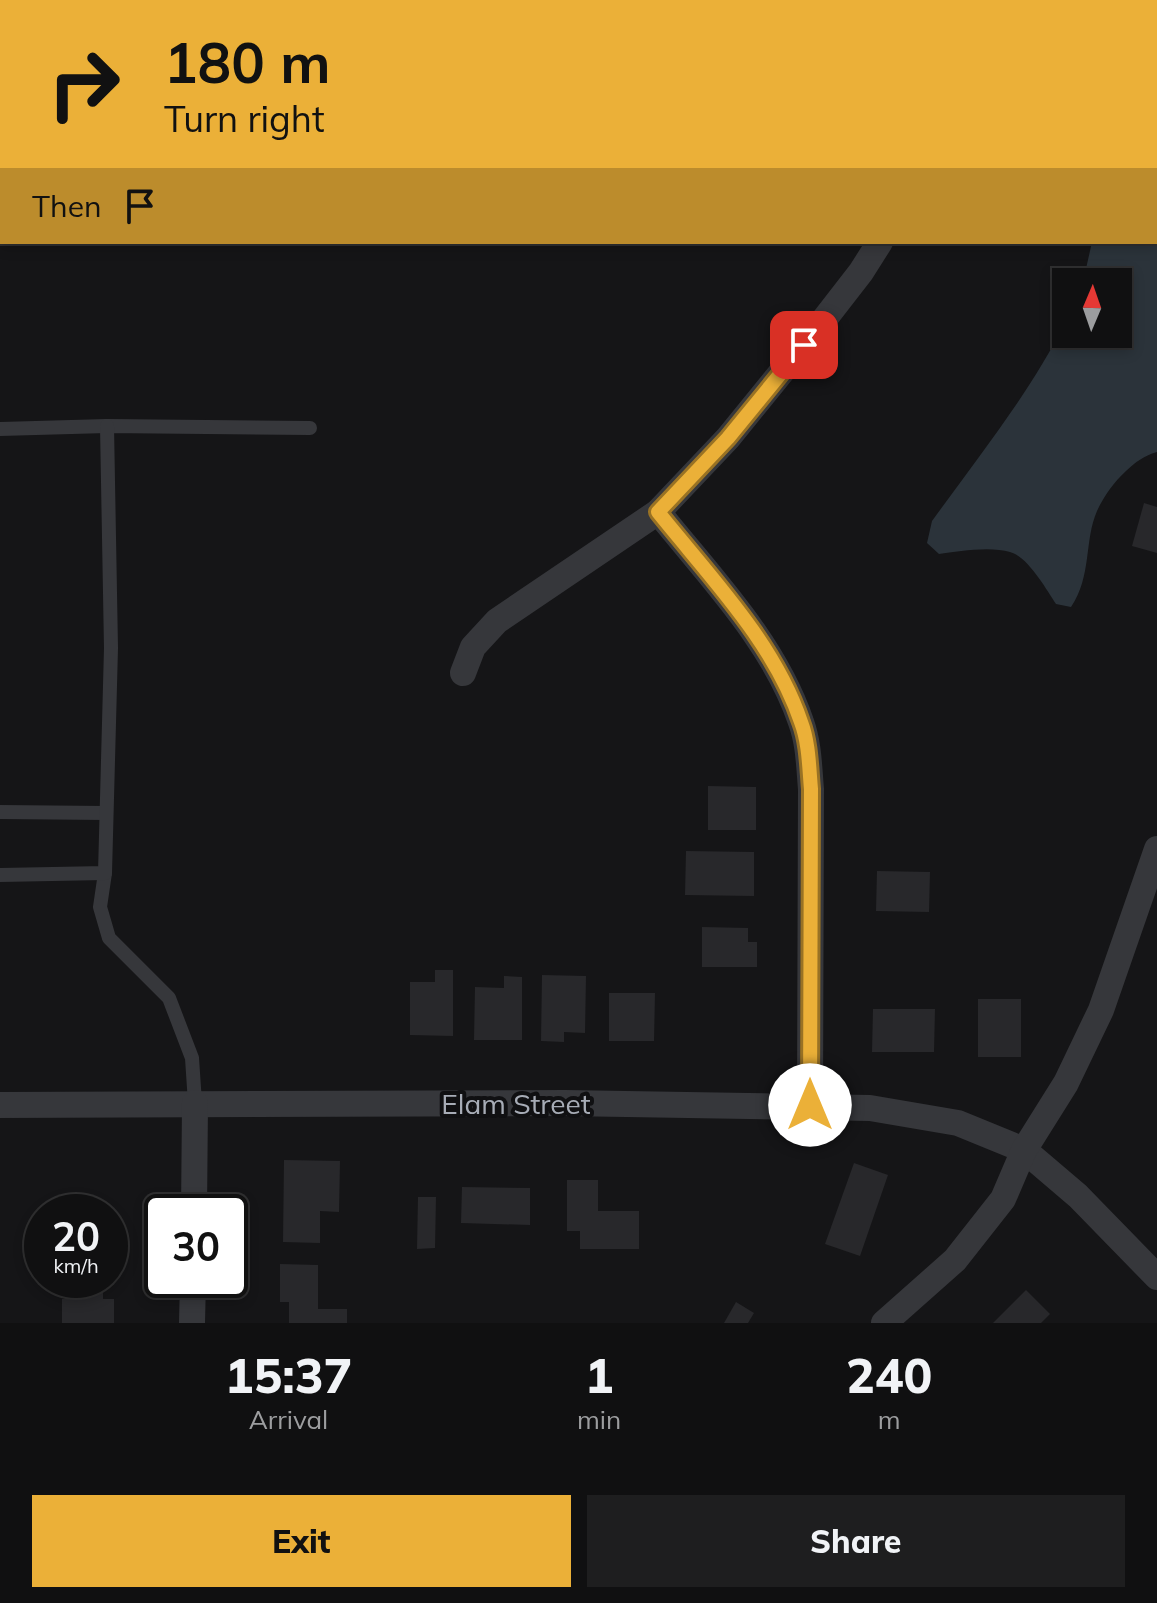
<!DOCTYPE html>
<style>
body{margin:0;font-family:Mulish,sans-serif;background:#1e1e1f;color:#f1f3f6;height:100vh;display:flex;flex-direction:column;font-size:30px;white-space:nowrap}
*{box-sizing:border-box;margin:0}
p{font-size:26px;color:#9c9d9f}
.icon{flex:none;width:44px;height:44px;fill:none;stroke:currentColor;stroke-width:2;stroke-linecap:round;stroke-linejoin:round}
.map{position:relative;height:1323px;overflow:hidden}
.sheet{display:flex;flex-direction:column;background:#101011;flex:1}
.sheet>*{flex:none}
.hud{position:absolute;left:0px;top:0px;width:1158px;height:244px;box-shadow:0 4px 12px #0003,0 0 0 2px #303031;background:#ebb038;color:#111;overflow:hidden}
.needle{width:52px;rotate:2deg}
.fabs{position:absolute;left:1052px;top:268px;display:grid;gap:16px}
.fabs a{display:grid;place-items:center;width:80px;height:80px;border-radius:0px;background:#101011;box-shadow:0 4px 12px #0003,0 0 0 2px #303031;font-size:40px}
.speed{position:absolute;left:24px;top:1194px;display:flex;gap:16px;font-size:40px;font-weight:700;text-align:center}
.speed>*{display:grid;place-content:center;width:104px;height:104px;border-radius:50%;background:#101011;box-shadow:0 4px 12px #0003,0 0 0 2px #303031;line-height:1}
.speed small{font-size:20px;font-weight:400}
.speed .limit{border:4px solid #111;border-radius:12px;background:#fff;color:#111}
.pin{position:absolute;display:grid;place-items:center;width:68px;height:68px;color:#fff;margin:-34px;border-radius:16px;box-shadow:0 4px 12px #0006}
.me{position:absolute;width:88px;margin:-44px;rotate:0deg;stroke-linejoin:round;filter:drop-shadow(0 0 6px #0008)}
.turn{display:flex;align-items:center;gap:28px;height:168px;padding:0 32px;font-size:36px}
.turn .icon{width:104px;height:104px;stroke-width:2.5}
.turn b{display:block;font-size:56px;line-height:68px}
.then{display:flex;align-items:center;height:76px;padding:0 32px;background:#0003;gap:16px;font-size:30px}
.eta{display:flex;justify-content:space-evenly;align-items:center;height:136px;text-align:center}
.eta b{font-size:48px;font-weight:800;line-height:56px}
.action{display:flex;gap:16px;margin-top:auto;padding:16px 32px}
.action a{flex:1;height:92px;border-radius:0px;background:#ebb038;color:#111;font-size:32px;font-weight:800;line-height:92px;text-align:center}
.action a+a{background:#1e1e1f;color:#f1f3f6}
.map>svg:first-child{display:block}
.water{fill:#2b333a}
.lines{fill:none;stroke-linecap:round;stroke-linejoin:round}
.stream{stroke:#2b333a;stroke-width:7}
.building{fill:#28282b}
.service{stroke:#36373b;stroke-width:14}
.minor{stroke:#36373b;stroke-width:26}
.route-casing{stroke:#997224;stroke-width:20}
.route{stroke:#ebb038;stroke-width:14}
.labels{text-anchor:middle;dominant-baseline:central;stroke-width:8;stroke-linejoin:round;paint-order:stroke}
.street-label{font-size:28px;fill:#a7acb6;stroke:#101012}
</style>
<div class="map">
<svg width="1157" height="1323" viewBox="0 0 1157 1323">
<rect width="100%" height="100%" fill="#151517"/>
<path class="water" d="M 1157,120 L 1157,452 C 1143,456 1136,462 1126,471 C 1114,482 1104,496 1097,511 C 1084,541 1092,576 1071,607 L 1056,604 C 1046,589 1028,557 1010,552 C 991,546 958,551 939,554 L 927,543 L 932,521 C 979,456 1030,393 1066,321 L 1066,334 L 1118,334 L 1118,282 L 1083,282 L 1092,242 L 1156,242 Z"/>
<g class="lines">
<polyline class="stream" points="1156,59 1157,57"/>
</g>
<g class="building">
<polygon points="1144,503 1157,507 1157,553 1132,546"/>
<polygon points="708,786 756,787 756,830 708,830"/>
<polygon points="686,851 754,852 754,896 685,895"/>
<polygon points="877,871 930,872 929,912 876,911"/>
<polygon points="702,927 748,928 748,942 757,942 757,967 702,967"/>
<polygon points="435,970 453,970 453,1036 410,1035 410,982 435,982"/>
<polygon points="542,975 586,976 585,1033 564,1032 564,1042 541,1041"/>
<polygon points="504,976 522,977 522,1040 474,1040 475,987 504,988"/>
<polygon points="609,993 655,993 654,1041 609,1041"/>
<rect x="978" y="999" width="43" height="58"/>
<polygon points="873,1009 935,1009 934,1052 872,1052"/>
<polygon points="284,1160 340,1161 339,1212 320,1211 320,1243 283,1242"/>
<polygon points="854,1163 888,1175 860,1256 825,1244"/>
<polygon points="567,1180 598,1180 598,1211 639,1211 639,1249 580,1249 580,1231 567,1231"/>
<polygon points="462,1187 530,1188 530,1225 461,1223"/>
<polygon points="418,1197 436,1197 435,1248 417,1249"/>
<polygon points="280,1264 318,1265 318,1309 347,1309 347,1323 289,1323 289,1302 280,1302"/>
<polygon points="73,1280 103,1280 103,1299 114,1299 114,1323 62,1323 62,1299 73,1299"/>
<polygon points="1026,1290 1050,1314 1041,1323 993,1323"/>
<polygon points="736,1302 754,1313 748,1323 724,1323"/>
</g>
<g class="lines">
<g class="service">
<polyline points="0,429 107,426 310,428"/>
<polyline points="0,812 106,813"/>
<polyline points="105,873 100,907 109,938 169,998 192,1058 195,1103"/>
<polyline points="0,875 105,873 111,648 107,426"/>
</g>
<g class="minor">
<polyline points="945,0 945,2"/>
<path d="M 658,512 C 710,577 774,642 801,722 C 809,744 809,767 811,789 L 810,1105"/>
<polyline points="463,673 473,647 497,621 658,512 728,438 823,321 861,272 880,242"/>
<polyline points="0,1105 565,1103 870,1108 958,1123 1024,1150 1078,1196 1157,1277"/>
<polyline points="194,1212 195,1103"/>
<polyline points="192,1323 193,1280"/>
<polyline points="884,1323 955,1260 1003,1199 1024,1150 1066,1083 1101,1010 1157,849"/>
</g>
</g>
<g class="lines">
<g class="route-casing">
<path id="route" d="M 804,345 L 728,438 L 658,512 C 710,577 774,642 801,722 C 809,743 809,767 811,789 L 810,1105"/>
</g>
<use href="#route" class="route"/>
</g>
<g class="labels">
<g class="street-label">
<text x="516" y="1103">Elam Street</text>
</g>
</g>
</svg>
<div class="fabs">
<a><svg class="needle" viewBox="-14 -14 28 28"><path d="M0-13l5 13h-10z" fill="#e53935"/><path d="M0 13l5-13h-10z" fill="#9c9d9f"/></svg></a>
</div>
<div class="speed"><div>20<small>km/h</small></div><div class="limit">30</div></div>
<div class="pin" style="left:804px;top:345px;background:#d93025"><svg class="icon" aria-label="arrive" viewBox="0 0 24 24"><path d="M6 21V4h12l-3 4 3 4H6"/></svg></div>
<svg class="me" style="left:810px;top:1105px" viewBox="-20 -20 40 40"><circle r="19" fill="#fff"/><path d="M0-13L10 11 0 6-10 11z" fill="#ebb038"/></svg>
<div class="hud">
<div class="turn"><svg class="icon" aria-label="right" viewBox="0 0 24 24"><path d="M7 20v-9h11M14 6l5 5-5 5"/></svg><div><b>180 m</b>Turn right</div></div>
<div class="then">Then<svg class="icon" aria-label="arrive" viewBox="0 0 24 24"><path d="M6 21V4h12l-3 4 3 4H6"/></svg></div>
</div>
</div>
<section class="sheet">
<div class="eta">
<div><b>15:37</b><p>Arrival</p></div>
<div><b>1</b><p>min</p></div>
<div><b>240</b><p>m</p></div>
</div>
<div class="action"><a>Exit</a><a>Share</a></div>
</section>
